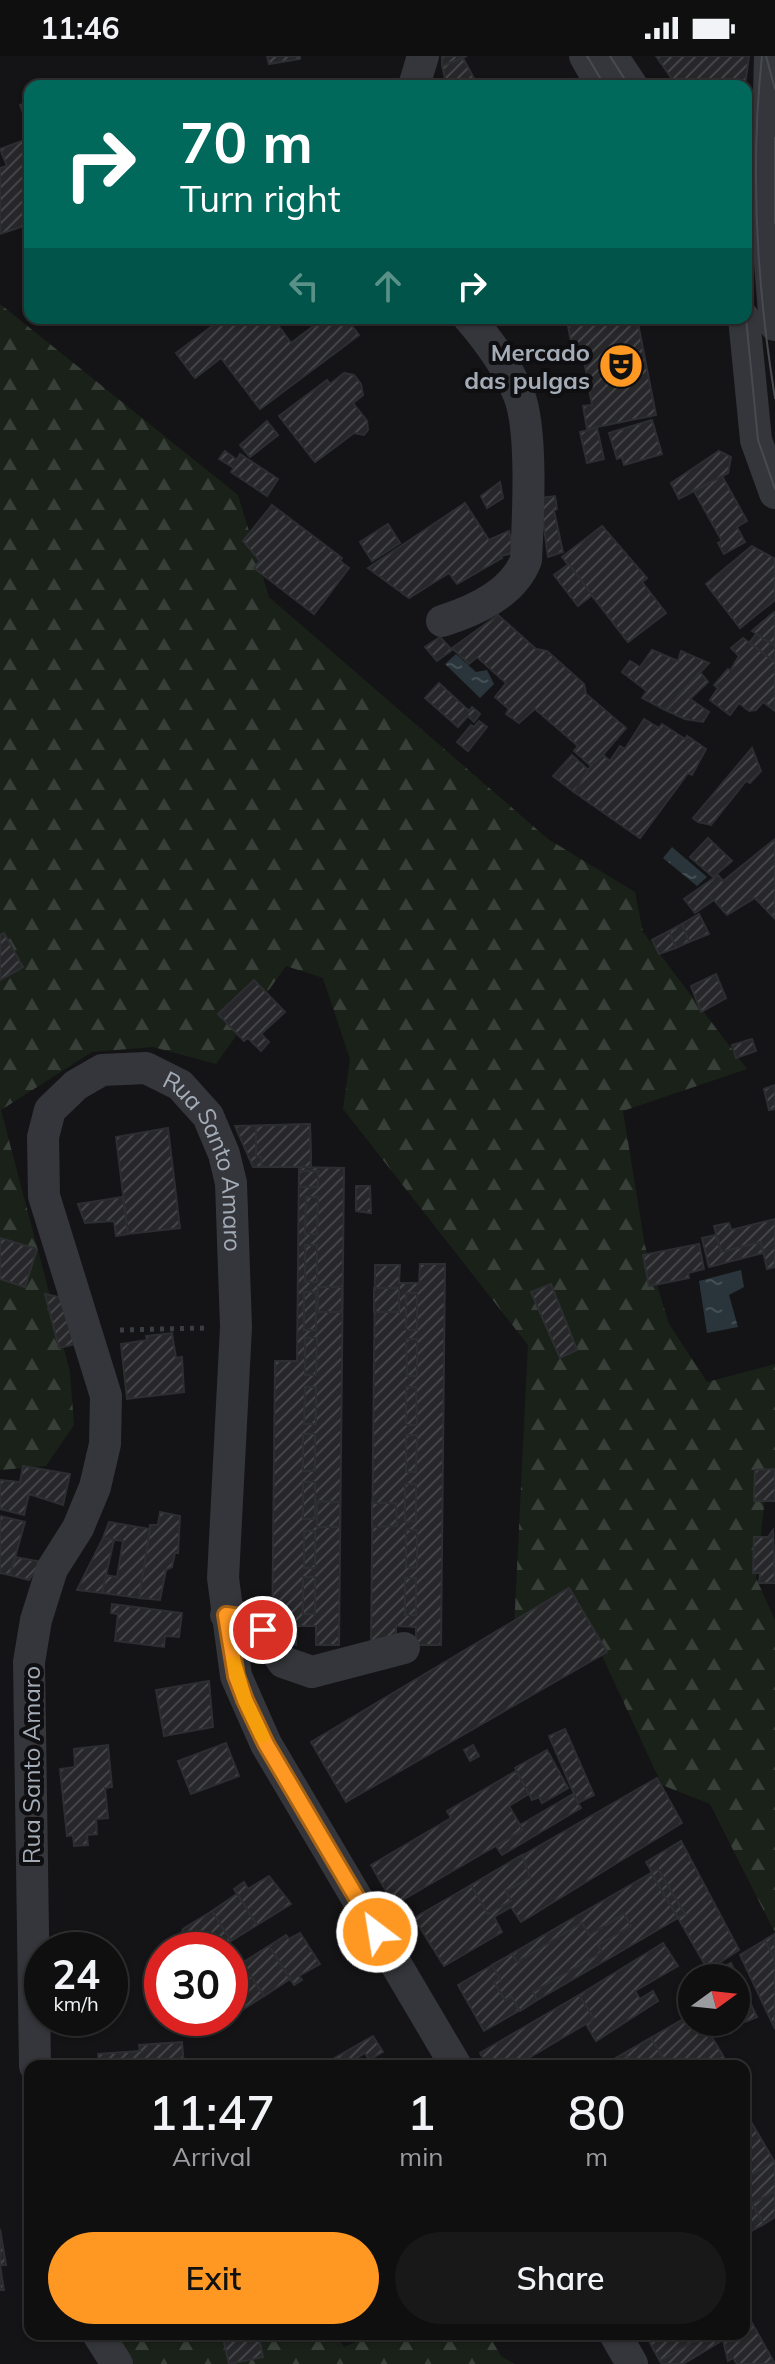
<!DOCTYPE html>
<style>
body{margin:0;font-family:Mulish,sans-serif;background:#181819;color:#f1f3f6;height:100vh;display:flex;flex-direction:column;font-size:30px;white-space:nowrap}
*{box-sizing:border-box;margin:0}
p{font-size:26px;color:#9b9c9f}
.icon{flex:none;width:44px;height:44px;fill:none;stroke:currentColor;stroke-width:2;stroke-linecap:round;stroke-linejoin:round}
.map{position:relative;flex:1;overflow:hidden}
.panel{position:absolute;left:24px;top:2004px;width:726px;height:280px;display:flex;flex-direction:column;background:#0f0f10;border-radius:16px;box-shadow:0 2px 6px #0004,0 0 0 2px #2f2f30}
.panel>*{flex:none}
.hud{position:absolute;left:24px;top:24px;width:728px;height:244px;border-radius:16px;box-shadow:0 2px 6px #0004,0 0 0 2px #2f2f30;background:#00695c;color:#fff;overflow:hidden}
.needle{width:52px;rotate:75deg}
.controls{position:absolute;left:678px;top:1908px;display:grid;gap:16px}
.controls a{display:grid;place-items:center;width:72px;height:72px;border-radius:50%;background:#0f0f10;box-shadow:0 2px 6px #0004,0 0 0 2px #2f2f30;font-size:40px}
.speed{position:absolute;left:24px;top:1876px;display:flex;gap:16px;font-size:40px;font-weight:700;text-align:center}
.speed>*{display:grid;place-content:center;width:104px;height:104px;border-radius:50%;background:#0f0f10;box-shadow:0 2px 6px #0004,0 0 0 2px #2f2f30;line-height:1}
.speed small{font-size:20px;font-weight:400}
.speed .limit{border:12px solid #d22;background:#fff;color:#111}
.pin{position:absolute;display:grid;place-items:center;width:68px;height:68px;color:#fff;margin:-34px;border:4px solid #fff;border-radius:50%;box-shadow:0 2px 8px #0007}
.me{position:absolute;width:88px;margin:-44px;rotate:329deg;stroke-linejoin:round;filter:drop-shadow(0 0 6px #0008)}
.turn{display:flex;align-items:center;gap:28px;height:168px;padding:0 24px;font-size:36px}
.turn .icon{width:104px;height:104px;stroke-width:2.5}
.turn b{display:block;font-size:56px;line-height:68px}
.lanes{display:flex;align-items:center;height:76px;padding:0 24px;background:#0003;justify-content:center;gap:40px;direction:ltr}
.lanes .off{opacity:.35}
.eta{display:flex;justify-content:space-evenly;align-items:center;height:136px;text-align:center}
.eta b{font-size:48px;font-weight:600;line-height:56px}
.button{display:flex;gap:16px;margin-top:auto;padding:16px 24px}
.button a{flex:1;height:92px;border-radius:48px;background:#ff9822;color:#111;font-size:32px;font-weight:600;line-height:92px;text-align:center}
.button a+a{background:#181819;color:#f1f3f6}
.status{display:flex;justify-content:space-between;align-items:center;height:56px;padding:0 40px;background:#0f0f10;direction:ltr}
.status svg{height:22px;fill:currentColor}
.map>svg:first-child{display:block}
.forest{fill:url(#forest-firs)}
.water{fill:url(#water-ripples)}
.building{fill:url(#building-hatch);stroke:#2d2e32;stroke-width:2}
.lines{fill:none;stroke-linecap:round;stroke-linejoin:round}
.path{stroke:#3a3d42;stroke-width:5;stroke-dasharray:4 6;stroke-linecap:butt}
.minor{stroke:#34363b;stroke-width:32}
.tram{stroke:#474b50;stroke-width:2}
.route-casing{stroke:#a66316;stroke-width:20}
.route{stroke:#ff9822;stroke-width:14}
.slow{stroke:#f59e0b;stroke-width:14}
.labels{text-anchor:middle;dominant-baseline:central;stroke-width:8;stroke-linejoin:round;paint-order:stroke}
.poi-label{font-size:24px;font-weight:bold;fill:#a4acb7;stroke:#0f0f11;text-anchor:end}
.street-label{font-size:24px;fill:#a4acb7;stroke:#0f0f11}
</style>
<div class="status"><b>11:46</b><svg viewBox="0 0 49 12"><path d="M0 12V9h3v3zM5 12V6h3v6zM10 12V3h3v9zM15 12V0h3v12zM26 1h20v11H26zM47 4h2v5h-2z"/></svg></div>
<div class="map">
<svg width="775" height="2308" viewBox="0 0 775 2308">
<defs>
<pattern id="forest-firs" width="22" height="20" patternUnits="userSpaceOnUse" patternTransform="scale(2)"><rect width="22" height="20" fill="#192119"/><path d="M5 1l3.5 6h-7zM16 11l3.5 6h-7z" fill="#373f38"/></pattern>
<pattern id="water-ripples" width="26" height="14" patternUnits="userSpaceOnUse" patternTransform="scale(2)"><rect width="26" height="14" fill="#29353b"/><path d="M2 4q2-2 4 0t4 0M15 11q2-2 4 0t4 0" fill="none" stroke="#455055"/></pattern>
<pattern id="building-hatch" width="6" height="6" patternUnits="userSpaceOnUse" patternTransform="scale(2)"><rect width="6" height="6" fill="#27272a"/><path d="M-1 1l2-2M0 6l6-6M5 7l2-2" fill="none" stroke="#434447"/></pattern>
</defs>
<rect width="100%" height="100%" fill="#141416"/>
<g class="forest">
<polygon points="0,248 238,439 269,541 548,783 635,836 643,876 747,1013 623,1055 645,1190 669,1268 707,1326 775,1308 775,1428 766,1433 756,1522 775,1564 775,1877 710,1748 662,1729 578,1548 514,1573 528,1289 343,1053 350,1003 323,922 286,910 216,1008 153,991 92,996 1,1054 70,1316 74,1369 46,1410 0,1414"/>
<polygon points="113,2278 336,2278 344,2291 376,2278 488,2278 501,2300 514,2308 130,2308"/>
</g>
<g class="water">
<polygon points="456,598 476,616 487,614 494,628 480,642 445,608"/>
<polygon points="672,791 707,821 697,830 663,802"/>
<polygon points="741,1214 744,1231 729,1239 738,1271 707,1277 699,1225"/>
</g>
<g class="building">
<polygon points="267,0 300,0 300,3 269,8"/>
<polygon points="442,0 467,0 442,10"/>
<polygon points="656,0 749,0 745,30 677,30"/>
<polygon points="463,2 478,30 447,30 442,10"/>
<polygon points="30,45 30,76 20,49"/>
<polygon points="30,82 30,168 0,178 0,112 7,110 0,93"/>
<polygon points="223,262 273,262 291,287 320,265 318,262 346,262 359,279 260,353 221,302 195,322 176,297"/>
<polygon points="606,262 637,262 656,359 587,373 583,350 592,349 584,304 575,306 568,270"/>
<polygon points="344,317 354,319 361,328 363,339 353,347 367,365 368,374 364,379 354,377 315,406 279,360 327,324 330,328"/>
<polygon points="652,364 662,398 624,409 622,401 617,403 609,377"/>
<polygon points="267,365 278,379 250,401 240,389"/>
<polygon points="597,372 604,403 587,407 580,376"/>
<polygon points="225,395 237,404 240,398 278,423 267,440 231,416 234,412 219,403"/>
<polygon points="719,395 731,401 728,417 679,443 671,427"/>
<polygon points="722,420 747,465 737,471 745,486 724,498 718,487 722,485 694,435"/>
<polygon points="500,426 503,442 487,452 481,440"/>
<polygon points="555,440 557,453 554,455 563,496 548,501 540,442"/>
<polygon points="465,447 489,484 509,475 514,497 500,500 502,502 457,528 449,517 409,542 368,512"/>
<polygon points="272,449 342,502 340,505 349,512 314,558 254,512 260,505 243,485"/>
<polygon points="388,468 400,487 372,505 360,486"/>
<polygon points="602,470 647,522 642,526 666,557 628,586 562,501"/>
<polygon points="752,490 775,503 775,544 740,572 706,528"/>
<polygon points="569,508 592,539 578,550 554,519"/>
<polygon points="774,556 775,558 775,590 752,575"/>
<polygon points="498,559 536,593 547,595 584,628 586,638 626,672 595,708 591,710 574,695 578,690 535,653 519,667 506,658 509,653 495,641 506,627 477,601 469,608 452,592"/>
<polygon points="756,578 775,590 775,606 749,587"/>
<polygon points="440,581 452,594 437,605 425,591"/>
<polygon points="743,582 775,606 775,655 763,646 756,654 749,655 739,647 730,659 710,644 718,632 714,629 728,613 730,615 739,600 731,592"/>
<polygon points="652,594 678,605 681,595 709,607 665,654 642,642 647,635 622,616 630,605 640,611"/>
<polygon points="700,616 708,626 690,643 709,656 703,666 685,663 665,654"/>
<polygon points="439,627 469,655 472,651 480,658 474,666 468,660 458,671 425,642"/>
<polygon points="644,663 659,672 662,668 685,683 687,680 706,693 692,719 688,717 640,782 574,736 592,708 603,699 610,705 620,690 625,693"/>
<polygon points="479,665 487,671 468,695 457,686 471,669 474,671"/>
<polygon points="752,692 761,715 750,727 746,725 711,769 698,766 693,762"/>
<polygon points="572,699 588,714 574,736 553,720"/>
<polygon points="708,782 732,805 713,821 690,801"/>
<polygon points="775,783 775,863 755,842 727,859 714,844 695,857 684,843 718,819 723,825"/>
<polygon points="699,858 709,878 689,886 682,868"/>
<polygon points="682,868 689,886 676,892 669,875"/>
<polygon points="669,875 676,892 659,898 652,884"/>
<polygon points="4,877 23,911 0,924 0,879"/>
<polygon points="716,918 726,942 701,956 691,930"/>
<polygon points="254,924 285,956 261,978 269,986 261,995 248,982 244,985 218,958"/>
<polygon points="752,983 756,995 736,1002 732,989"/>
<polygon points="775,1029 775,1053 769,1054 764,1033"/>
<polygon points="310,1068 311,1111 253,1111 235,1070"/>
<polygon points="310,1068 311,1111 262,1111 261,1101 256,1100 256,1070"/>
<polygon points="168,1072 180,1172 128,1178 116,1081"/>
<polygon points="299,1111 344,1112 339,1589 316,1589 316,1570 297,1570 296,1589 272,1588 275,1305 297,1305"/>
<rect x="299" y="1115" width="19" height="16"/>
<polygon points="356,1130 370,1130 371,1157 356,1155"/>
<polygon points="123,1141 128,1178 116,1180 114,1165 85,1167 78,1148"/>
<polygon points="306,1141 318,1141 317,1178 305,1178"/>
<polygon points="775,1163 775,1211 767,1213 761,1186 721,1196 714,1170 729,1167 731,1174"/>
<polygon points="716,1179 721,1196 761,1186 763,1197 709,1211 702,1182"/>
<polygon points="0,1182 37,1193 25,1231 0,1223"/>
<polygon points="699,1188 704,1213 688,1217 689,1222 649,1230 643,1199"/>
<rect x="305" y="1189" width="12" height="37"/>
<polygon points="420,1208 445,1208 441,1589 416,1589 416,1571 396,1570 396,1589 371,1589 375,1209 400,1209 399,1227 419,1227"/>
<polygon points="551,1228 577,1294 560,1302 531,1236"/>
<rect x="318" y="1231" width="24" height="25"/>
<rect x="374" y="1232" width="25" height="24"/>
<rect x="304" y="1236" width="12" height="38"/>
<rect x="406" y="1237" width="11" height="37"/>
<polygon points="45,1238 68,1243 79,1287 59,1292"/>
<polygon points="172,1277 176,1302 182,1301 184,1336 127,1343 121,1288 147,1284 146,1280"/>
<polygon points="305,1282 317,1282 316,1319 305,1319"/>
<polygon points="406,1283 417,1283 417,1320 407,1320"/>
<polygon points="305,1331 316,1331 316,1368 304,1368"/>
<polygon points="406,1331 416,1331 417,1369 406,1369"/>
<rect x="303" y="1378" width="12" height="37"/>
<polygon points="406,1379 417,1379 416,1416 406,1416"/>
<polygon points="23,1410 70,1418 63,1449 29,1438 24,1459 0,1453 0,1424 20,1426"/>
<polygon points="775,1413 775,1445 754,1445 755,1414"/>
<rect x="303" y="1426" width="12" height="37"/>
<polygon points="405,1428 416,1428 416,1465 405,1466"/>
<polygon points="317,1445 340,1446 340,1471 317,1471"/>
<polygon points="372,1447 396,1447 397,1470 372,1471"/>
<polygon points="160,1456 180,1460 178,1497 175,1497 172,1511 166,1514 160,1544 139,1542 150,1469 158,1469"/>
<polygon points="0,1460 25,1466 10,1519 0,1517"/>
<polygon points="109,1466 150,1473 139,1542 102,1537 105,1519 117,1521 123,1485 103,1482"/>
<polygon points="406,1474 417,1474 417,1512 406,1511"/>
<polygon points="773,1474 775,1527 759,1527 760,1517 753,1517 754,1481 768,1481"/>
<rect x="304" y="1475" width="11" height="37"/>
<polygon points="103,1482 114,1484 102,1537 77,1534"/>
<polygon points="15,1501 42,1506 29,1524 10,1519"/>
<rect x="303" y="1521" width="12" height="37"/>
<rect x="405" y="1522" width="11" height="37"/>
<polygon points="569,1532 604,1593 557,1620 543,1597 538,1599 525,1578 498,1594 517,1626 394,1698 374,1665 424,1636 427,1640 438,1634 431,1622 529,1565 526,1558"/>
<polygon points="569,1532 607,1596 346,1746 311,1686"/>
<polygon points="112,1548 182,1557 179,1581 165,1580 164,1591 115,1585 118,1558 111,1557"/>
<polygon points="209,1625 213,1671 164,1680 156,1634"/>
<polygon points="565,1673 594,1739 578,1747 549,1680"/>
<polygon points="226,1687 239,1720 191,1738 178,1705"/>
<polygon points="108,1689 112,1731 105,1732 108,1762 96,1763 97,1778 87,1779 88,1789 74,1790 73,1779 67,1780 60,1713 75,1711 74,1693"/>
<polygon points="473,1689 479,1700 470,1705 464,1694"/>
<polygon points="547,1694 568,1732 542,1747 539,1741 532,1744 515,1712"/>
<polygon points="516,1715 529,1738 509,1750 523,1774 394,1849 371,1809 451,1762 447,1755"/>
<polygon points="657,1722 682,1767 521,1866 511,1851 494,1861 502,1876 444,1910 414,1862"/>
<polygon points="573,1738 581,1752 502,1799 496,1790 523,1774 520,1769"/>
<polygon points="681,1785 739,1894 708,1914 646,1806"/>
<polygon points="522,1799 530,1821 506,1835 511,1845 488,1858 471,1829"/>
<polygon points="658,1813 685,1858 678,1862 651,1817"/>
<polygon points="651,1817 678,1862 484,1975 458,1929"/>
<polygon points="269,1820 291,1848 257,1869 234,1833 244,1826 248,1833"/>
<polygon points="237,1838 257,1869 231,1885 212,1855"/>
<polygon points="212,1855 231,1885 218,1894 183,1894 180,1883 183,1873"/>
<polygon points="624,1858 631,1870 598,1889 602,1896 533,1936 537,1944 520,1955 511,1940 505,1944 494,1926 500,1923 492,1909 512,1898 517,1906 582,1867 589,1879"/>
<polygon points="300,1877 320,1908 299,1920 302,1924 294,1929 269,1890 286,1879 289,1883"/>
<polygon points="775,1878 775,1973 740,1899"/>
<polygon points="775,1878 775,1905 765,1884"/>
<polygon points="663,1887 678,1910 635,1935 640,1943 653,1935 658,1945 596,1985 586,1968 594,1963 579,1939"/>
<polygon points="269,1890 290,1923 264,1940 242,1907"/>
<polygon points="242,1907 264,1940 236,1958 230,1949 230,1915"/>
<polygon points="731,1907 757,1961 745,1966 736,1946 736,1922 725,1922 720,1913"/>
<polygon points="579,1939 594,1963 515,2010 488,2010 480,1997"/>
<polygon points="692,1958 692,1966 703,1966 729,2010 705,2010 703,2006 697,2010 602,2010"/>
<polygon points="226,1962 205,1976 199,1965 202,1962"/>
<polygon points="373,1980 383,1996 369,2004 365,1997 343,2010 335,2010 331,2004"/>
<polygon points="651,1982 668,2010 633,2010 625,1997"/>
<polygon points="182,1986 184,2010 99,2010 98,1998 140,1995 139,1989"/>
<polygon points="744,2054 775,2107 775,2135 744,2153"/>
<polygon points="744,2054 774,2105 744,2123"/>
<polygon points="775,2135 775,2161 764,2168 752,2148"/>
<polygon points="752,2148 764,2168 744,2179 744,2153"/>
<polygon points="0,2173 6,2209 0,2209 4,2234 0,2234"/>
<polygon points="752,2267 775,2308 737,2308 733,2302 728,2305 723,2284 733,2278 744,2278 744,2272"/>
<polygon points="222,2278 258,2278 263,2301 229,2308"/>
<polygon points="658,2278 706,2278 660,2305 650,2287 660,2281"/>
<polygon points="706,2278 733,2278 683,2308 662,2308 660,2305"/>
</g>
<g class="lines">
<polyline class="path" points="120,1274 206,1272"/>
<g class="minor">
<polyline points="585,0 602,30"/>
<polyline points="612,0 632,30"/>
<polyline points="770,0 766,158 775,269"/>
<polyline points="414,30 423,0"/>
<polyline points="744,262 756,384 775,437"/>
<path d="M 442,565 C 474,555 513,538 526,504 C 528,464 533,374 519,339 C 507,310 489,285 469,262"/>
<polyline points="226,1559 254,1563 283,1606 312,1616 404,1592"/>
<path id="s1" d="M 35,2010 L 29,1606 L 36,1564 L 52,1513 L 78,1472 L 95,1431 L 105,1388 L 106,1340 L 44,1140 L 43,1081 L 50,1054 L 76,1029 L 102,1014 L 146,1012 L 180,1029 L 208,1060 L 224,1098 L 231,1127 L 236,1271 L 223,1522 L 236,1620 L 266,1688 L 456,2010"/>
<polyline points="98,2278 117,2308"/>
<polyline points="615,2278 632,2308"/>
</g>
<g class="tram">
<polyline points="587,0 605,30"/>
<polyline points="610,0 629,30"/>
<path d="M 762,0 C 750,112 757,231 775,342"/>
<polyline points="766,0 775,33"/>
<polyline points="775,82 775,167"/>
<polyline points="746,262 758,384 775,433"/>
</g>
</g>
<g class="lines">
<g class="route-casing">
<polyline id="route" points="263,1574 254,1563 226,1559 236,1620 245,1644 266,1688 377,1876"/>
</g>
<use href="#route" class="route"/>
<polyline class="slow" points="234,1607 245,1644 262,1680"/>
</g>
<defs>
<g id="theatre-disc" transform="scale(2.3)"><circle r="9.5" fill="#ff9822" stroke="#0f0f11"/><path d="M-5-5.5Q0-4 5-5.5V0Q5 5 0 6Q-5 5-5 0ZM-3.3-2.5H-1v1.5H-3.3ZM1-2.5H3.3v1.5H1ZM-2.8 1Q0 5.5 2.8 1Z" fill="#111"/></g>
</defs>
<g fill-rule="evenodd">
<use href="#theatre-disc" x="621" y="310"/>
</g>
<g class="labels">
<g class="poi-label">
<text x="590" y="296">Mercado<tspan x="590" dy="28">das pulgas</tspan></text>
</g>
<g class="street-label">
<text stroke="none"><textPath href="#s1" startOffset="1212">Rua Santo Amaro</textPath></text>
<text transform="translate(31 1709) rotate(-90)">Rua Santo Amaro</text>
</g>
</g>
</svg>
<div class="controls">
<a><svg class="needle" viewBox="-14 -14 28 28"><path d="M0-13l5 13h-10z" fill="#e53935"/><path d="M0 13l5-13h-10z" fill="#9b9c9f"/></svg></a>
</div>
<div class="speed"><div>24<small>km/h</small></div><div class="limit">30</div></div>
<div class="pin" style="left:263px;top:1574px;background:#d93025"><svg class="icon" aria-label="arrive" viewBox="0 0 24 24"><path d="M6 21V4h12l-3 4 3 4H6"/></svg></div>
<svg class="me" style="left:377px;top:1876px" viewBox="-20 -20 40 40"><circle r="17" fill="#ff9822" stroke="#fff" stroke-width="3"/><path d="M0-11L8 9 0 5-8 9z" fill="#fff"/></svg>
<div class="hud">
<div class="turn"><svg class="icon" aria-label="right" viewBox="0 0 24 24"><path d="M7 20v-9h11M14 6l5 5-5 5"/></svg><div><b>70 m</b>Turn right</div></div>
<div class="lanes"><svg class="icon off" aria-label="left" viewBox="0 0 24 24"><path d="M17 20v-9H6M10 6l-5 5 5 5"/></svg><svg class="icon off" aria-label="ahead" viewBox="0 0 24 24"><path d="M12 20V5M6 11l6-6 6 6"/></svg><svg class="icon" aria-label="right" viewBox="0 0 24 24"><path d="M7 20v-9h11M14 6l5 5-5 5"/></svg></div>
</div>
<section class="panel">
<div class="eta">
<div><b>11:47</b><p>Arrival</p></div>
<div><b>1</b><p>min</p></div>
<div><b>80</b><p>m</p></div>
</div>
<div class="button"><a>Exit</a><a>Share</a></div>
</section>
</div>
